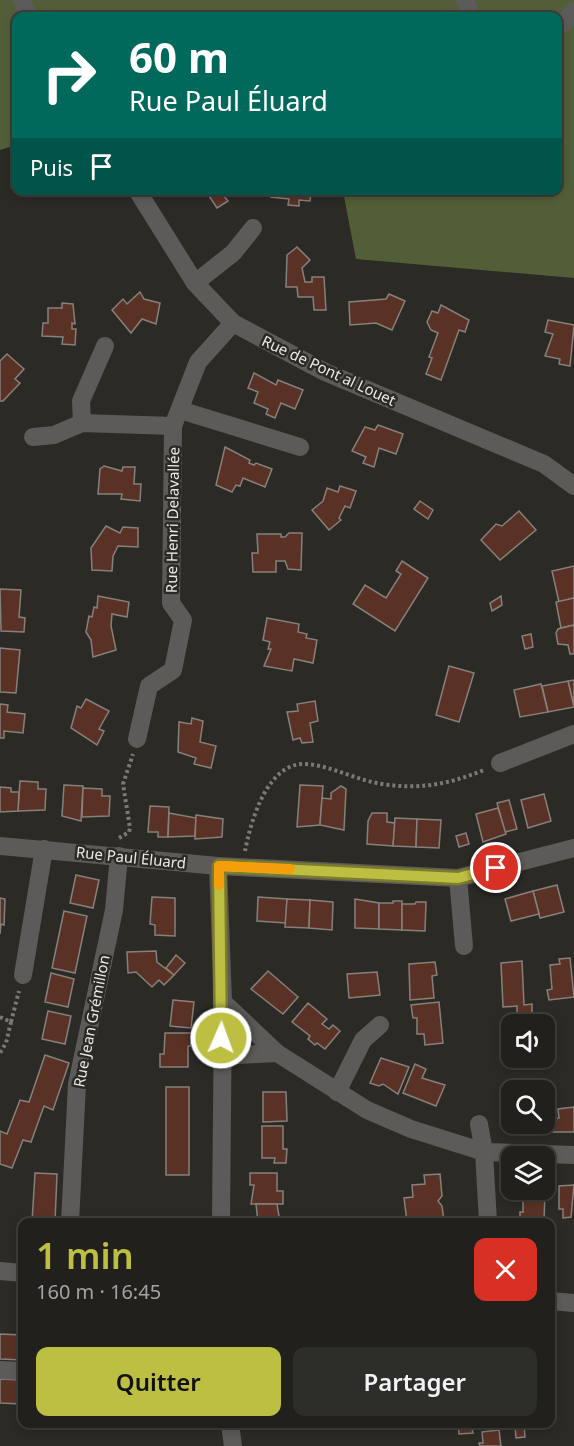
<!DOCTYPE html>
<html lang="fr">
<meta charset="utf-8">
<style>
body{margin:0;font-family:"Noto Sans",sans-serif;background:#2d2d29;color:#f1f3f6;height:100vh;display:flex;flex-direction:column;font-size:22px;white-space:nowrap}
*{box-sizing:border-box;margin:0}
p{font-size:20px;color:#a2a3a3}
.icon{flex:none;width:33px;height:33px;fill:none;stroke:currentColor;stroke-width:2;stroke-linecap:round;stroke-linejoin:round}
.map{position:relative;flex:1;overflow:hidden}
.sheet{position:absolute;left:18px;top:1218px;width:537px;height:210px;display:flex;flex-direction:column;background:#21201c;border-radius:12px;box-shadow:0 3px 9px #0003,0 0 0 2px #3e3e3b}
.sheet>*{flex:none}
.top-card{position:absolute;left:12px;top:12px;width:550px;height:183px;border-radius:12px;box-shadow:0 3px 9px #0003,0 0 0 2px #3e3e3b;background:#00695c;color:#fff;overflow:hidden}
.tools{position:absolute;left:501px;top:1014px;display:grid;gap:12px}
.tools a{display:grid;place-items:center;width:54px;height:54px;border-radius:12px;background:#21201c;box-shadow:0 3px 9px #0003,0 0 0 2px #3e3e3b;font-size:30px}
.pin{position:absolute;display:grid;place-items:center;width:51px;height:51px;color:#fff;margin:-26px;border:3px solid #fff;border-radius:50%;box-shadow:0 2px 6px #0007}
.me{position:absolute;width:66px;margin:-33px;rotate:2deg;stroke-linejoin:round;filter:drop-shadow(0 0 4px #0008)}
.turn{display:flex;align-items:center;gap:21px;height:126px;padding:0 18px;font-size:27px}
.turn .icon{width:78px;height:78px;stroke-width:2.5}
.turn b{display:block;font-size:42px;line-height:51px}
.then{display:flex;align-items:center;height:57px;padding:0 18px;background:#0003;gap:12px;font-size:22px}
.round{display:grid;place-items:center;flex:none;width:63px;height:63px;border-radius:12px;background:#2d2d29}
.summary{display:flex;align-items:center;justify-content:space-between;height:102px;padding:0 18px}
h1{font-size:36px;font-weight:600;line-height:45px;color:#bdbf43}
.action{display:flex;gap:12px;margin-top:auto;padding:12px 18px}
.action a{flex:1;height:69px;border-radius:12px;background:#bdbf43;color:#111;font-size:24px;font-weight:600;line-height:69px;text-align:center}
.action a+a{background:#2d2d29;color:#f1f3f6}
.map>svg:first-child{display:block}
.forest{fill:#515e37}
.building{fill:#593225;stroke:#86807d;stroke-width:1.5}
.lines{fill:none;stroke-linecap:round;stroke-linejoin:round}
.path{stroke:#7a7974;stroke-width:4;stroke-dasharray:3 3;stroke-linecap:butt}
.minor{stroke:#5d5a5a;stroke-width:18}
.route-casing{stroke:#7b7c2c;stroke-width:15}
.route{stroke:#bdbf43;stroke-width:10}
.slow{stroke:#f59e0b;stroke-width:10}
.labels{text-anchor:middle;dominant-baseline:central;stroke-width:5;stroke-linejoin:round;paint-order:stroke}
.street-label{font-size:15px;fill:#ebeae6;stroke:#2c2a25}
</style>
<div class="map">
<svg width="574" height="1446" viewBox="0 0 574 1446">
<rect width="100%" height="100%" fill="#2c2a25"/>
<polygon class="forest" points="0,0 574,0 574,278 356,259 343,191 558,190 558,16 16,16 16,145 0,150"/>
<g class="building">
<polygon points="205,190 231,190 224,196 228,201 217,208"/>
<polygon points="272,190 311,190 310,201 299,200 299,206 288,205 289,199 271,197"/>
<polygon points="297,247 310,260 302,268 305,282 312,282 312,277 324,277 326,310 314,310 313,297 298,297 297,287 286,287 287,255"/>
<polygon points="140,292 144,299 160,303 156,324 142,319 131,333 112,310 123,299 127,304"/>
<polygon points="389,294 405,301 392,330 376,323 350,325 349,302 386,299"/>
<polygon points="62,303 73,304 75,324 72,323 72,329 76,329 75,345 62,344 63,337 42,336 43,323 48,323 48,308 62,308"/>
<polygon points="441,305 469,320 465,332 459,330 441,380 426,374 432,358 429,357 438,333 431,330 427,322 432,311 438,313"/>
<polygon points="548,320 574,325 570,366 559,364 560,359 545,356 553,334 545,332"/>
<polygon points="7,354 24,369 15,379 20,383 3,401 0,401 0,361"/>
<polygon points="254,373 276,385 278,380 303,390 295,409 281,403 275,418 266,414 268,409 254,403 258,392 248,388"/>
<polygon points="378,425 403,434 396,454 379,448 374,467 363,463 366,457 352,451 365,427 375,430"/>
<polygon points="225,447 250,460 249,463 254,465 256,463 272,469 265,487 243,478 240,486 236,485 232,492 216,485"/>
<polygon points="104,466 122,471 123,467 135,467 134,484 141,484 140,501 121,499 122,494 98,494 100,469"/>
<polygon points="340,486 356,491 350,508 345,506 339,518 341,520 329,530 312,510 323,501 327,488 338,492"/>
<polygon points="420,501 433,510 428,519 414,509"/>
<polygon points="519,511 536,530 500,560 481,540 496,524 502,526"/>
<polygon points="106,526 120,533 123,527 138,528 138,547 118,546 113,556 112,571 92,570 91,548"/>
<polygon points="289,533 302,533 301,570 288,569 285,561 276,561 276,572 253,572 252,553 258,553 257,534 281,534 281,537 285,537"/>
<polygon points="402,561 428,578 395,631 353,604 365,585 386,598 401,574 396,571"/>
<polygon points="574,566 574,598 559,602 552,571"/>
<polygon points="0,589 21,590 19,617 25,618 24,632 1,631"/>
<polygon points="98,596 129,602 127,617 112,614 111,626 116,650 93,657 91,640 86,632 89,616 92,617 94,607 97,608"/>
<polygon points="501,596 502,605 492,611 490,603"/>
<polygon points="574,598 574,625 561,628 556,602"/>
<polygon points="267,618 299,624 298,632 307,634 306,638 317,640 313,663 294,659 292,671 264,666 271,649 268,649 270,642 263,640"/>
<polygon points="574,625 574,654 570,654 568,645 558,644 556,633 558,629"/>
<polygon points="531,634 533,647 525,649 522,636"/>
<polygon points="0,648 20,650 16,693 0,692"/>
<polygon points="449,666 474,673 459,722 436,715"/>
<polygon points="574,680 574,707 568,681"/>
<polygon points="568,681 574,707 548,712 542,686"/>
<polygon points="541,684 548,712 520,717 514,690"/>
<polygon points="86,699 109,711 99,729 104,731 97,745 71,728 77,706 81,708"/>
<polygon points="315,701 318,721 310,723 313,742 302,743 300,738 293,740 287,712 298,711 297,704"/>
<polygon points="0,704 8,705 7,712 25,714 23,733 4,731 4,738 0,738"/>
<polygon points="192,718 203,721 200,742 216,746 211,768 194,764 196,758 178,752 179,722 191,724"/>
<polygon points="20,781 38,782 38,789 46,789 45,810 18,811"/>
<polygon points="64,785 83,786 81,821 62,816"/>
<polygon points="300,785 323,786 320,825 297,827"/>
<polygon points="341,786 346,789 344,830 320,825 322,798 331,799 331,793"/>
<polygon points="0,787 11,788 11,792 19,792 18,811 0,812"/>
<polygon points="83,788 102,789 102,796 110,796 109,816 82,817"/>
<polygon points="544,794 551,821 528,828 521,800"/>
<polygon points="509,800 517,829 505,832 497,803"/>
<polygon points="150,806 169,807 168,837 158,837 158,832 148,832"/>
<polygon points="498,808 506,834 483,842 476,814"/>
<polygon points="169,813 196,818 195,836 168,837"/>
<polygon points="372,813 387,813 387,822 395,823 393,846 367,844 368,821"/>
<polygon points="196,815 223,819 222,837 195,839"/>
<polygon points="395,818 417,819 416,847 393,846"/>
<polygon points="417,819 441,820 439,848 416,847"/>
<polygon points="466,833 469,844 459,847 456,836"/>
<polygon points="76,875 99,880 93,908 70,903"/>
<polygon points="557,885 564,912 540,918 533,891"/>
<polygon points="533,891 539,914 511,921 505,899"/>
<polygon points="152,897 175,898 175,936 155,935 155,925 150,924"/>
<polygon points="258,897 287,899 286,923 257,921"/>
<polygon points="0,898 5,899 4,925 1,924 0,934"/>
<polygon points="287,899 310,900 309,928 285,927"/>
<polygon points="355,899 379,903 379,929 355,928"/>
<polygon points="310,900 333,902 332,930 309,928"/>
<polygon points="393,901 402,901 402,930 379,929 379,903 393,903"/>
<polygon points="416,902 426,902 425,931 402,930 402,904 415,904"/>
<polygon points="64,911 87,916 75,973 52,968"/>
<polygon points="156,951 157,962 174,975 164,985 159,980 152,987 136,972 128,973 127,952"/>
<polygon points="176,955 185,963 174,975 166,968"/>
<polygon points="570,958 574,997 549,1000 547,990 552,989 550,965 560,964 559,959"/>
<polygon points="522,961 524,1005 532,1004 532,1015 517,1016 517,1006 503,1007 501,963"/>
<polygon points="435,962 437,975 432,976 434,998 410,1000 409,964"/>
<polygon points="268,971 298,997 283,1014 251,989"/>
<polygon points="377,972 380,995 349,998 347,974"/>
<polygon points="51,973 74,979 68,1007 45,1002"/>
<polygon points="173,1000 194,1002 191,1028 170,1026"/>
<polygon points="439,1002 443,1043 425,1045 424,1034 417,1034 417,1018 413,1018 411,1005"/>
<polygon points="308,1003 327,1019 322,1024 329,1029 333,1025 340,1031 325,1049 317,1043 315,1045 308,1039 310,1036 292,1022"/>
<polygon points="48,1011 71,1016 65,1044 42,1039"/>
<polygon points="165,1033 191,1033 191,1046 188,1046 188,1067 160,1067 160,1054 164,1054"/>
<polygon points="45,1055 69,1063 53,1110 44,1106 31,1142 23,1140 12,1168 0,1164 0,1131 7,1134 20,1100 29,1102"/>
<polygon points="381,1058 409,1067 398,1094 383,1084 379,1086 370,1083"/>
<polygon points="415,1064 426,1069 422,1078 445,1085 436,1106 403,1093"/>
<rect x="166" y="1087" width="23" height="88"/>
<polygon points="263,1092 286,1092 287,1121 263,1122"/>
<polygon points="574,1107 574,1132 548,1132 547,1120 559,1118 558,1109"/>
<polygon points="262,1126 283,1126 283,1149 287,1149 286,1163 274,1163 275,1158 262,1158"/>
<polygon points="35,1173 57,1174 55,1222 32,1222"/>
<polygon points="250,1173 277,1173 277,1191 283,1191 283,1204 251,1204 254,1185 250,1185"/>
<polygon points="440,1174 442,1196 438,1201 442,1206 444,1221 407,1222 404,1198 413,1197 412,1185 425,1184 424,1175"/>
<polygon points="574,1185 571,1217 563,1218 563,1209 559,1209 559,1186"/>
<polygon points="523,1190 545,1190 544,1222 520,1222 520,1212 523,1212"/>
<polygon points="256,1204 277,1204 280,1222 258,1222"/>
<polygon points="550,1253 556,1253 554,1276 550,1276"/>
<polygon points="550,1330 554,1330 556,1337 555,1361 550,1361"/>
<polygon points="0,1334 22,1335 22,1360 0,1359"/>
<polygon points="0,1379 22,1380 22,1404 0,1403"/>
<polygon points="458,1424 471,1424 473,1433 459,1434"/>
<polygon points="483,1424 504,1424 504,1427 484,1429"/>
<polygon points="524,1425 525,1437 516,1438 515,1426"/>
<polygon points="499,1430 501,1446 480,1446 479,1443 483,1443 482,1432"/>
</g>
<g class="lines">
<g class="path">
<polyline points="119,838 129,832 130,828 123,784 133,754"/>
<path d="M 245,851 C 251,821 267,762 306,764 C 332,766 356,780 382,784 C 420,790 449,784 484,770"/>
<polyline points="0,1017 11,1022 6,1043 0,1053"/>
<polyline points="11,1022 19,991"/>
</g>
<g class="minor">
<polyline points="22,0 28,16"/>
<polyline points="465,0 471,16"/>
<polyline points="558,25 563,24 574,11"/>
<polyline points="137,190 195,283 233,323 325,372 544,464 574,486"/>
<polyline points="195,283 233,253 253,228"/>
<polyline points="180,410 300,447"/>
<polyline points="82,423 81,401 105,346"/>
<polyline points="33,437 54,435 82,423 173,426"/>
<polyline points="137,739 149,686 173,670 183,620 171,603 173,426 198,362 233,323"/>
<polyline points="500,763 574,734"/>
<polyline points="0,846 218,866 458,878 574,848"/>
<polyline points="218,866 223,1002 221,1222"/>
<polyline points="458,878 464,946"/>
<polyline points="23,975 44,849"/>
<polyline points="223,1002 277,1053 367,1110 411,1129 484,1152 574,1155"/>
<polyline points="220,1056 277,1053"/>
<polyline points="337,1092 363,1040 380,1025"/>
<polyline points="479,1124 484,1152 488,1222"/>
<polyline points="70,1222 77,1084 114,910 119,856"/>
<polyline points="0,1271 22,1273"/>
<polyline points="550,1301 574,1303"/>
<polyline points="0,1370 22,1371"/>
<polyline points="230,1424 233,1446"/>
</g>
</g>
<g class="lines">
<g class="route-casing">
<polyline id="route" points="221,1038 219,866 458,878 496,868"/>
</g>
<use href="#route" class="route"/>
<polyline class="slow" points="219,885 219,866 290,869"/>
</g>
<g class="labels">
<g class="street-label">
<text transform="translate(329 370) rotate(25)">Rue de Pont al Louet</text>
<text transform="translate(172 520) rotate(-89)">Rue Henri Delavallée</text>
<text transform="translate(131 857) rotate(6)">Rue Paul Éluard</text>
<text transform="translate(91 1021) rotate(-79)">Rue Jean Grémillon</text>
</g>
</g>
</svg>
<div class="tools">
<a><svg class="icon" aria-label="sound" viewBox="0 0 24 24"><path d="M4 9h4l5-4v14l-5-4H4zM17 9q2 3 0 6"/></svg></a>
<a><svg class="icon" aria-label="search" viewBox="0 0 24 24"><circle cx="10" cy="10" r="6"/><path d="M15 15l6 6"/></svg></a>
<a><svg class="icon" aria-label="layers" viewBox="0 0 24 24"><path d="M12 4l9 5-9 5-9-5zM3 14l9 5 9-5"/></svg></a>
</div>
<div class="pin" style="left:496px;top:868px;background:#d93025"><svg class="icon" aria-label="arrive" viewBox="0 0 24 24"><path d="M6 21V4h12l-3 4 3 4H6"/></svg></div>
<svg class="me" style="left:221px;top:1038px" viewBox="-20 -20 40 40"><circle r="17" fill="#bdbf43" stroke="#fff" stroke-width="3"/><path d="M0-11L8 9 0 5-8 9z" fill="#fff"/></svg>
<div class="top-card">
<div class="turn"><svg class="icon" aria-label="right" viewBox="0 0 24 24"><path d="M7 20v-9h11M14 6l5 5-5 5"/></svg><div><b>60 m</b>Rue Paul Éluard</div></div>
<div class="then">Puis<svg class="icon" aria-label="arrive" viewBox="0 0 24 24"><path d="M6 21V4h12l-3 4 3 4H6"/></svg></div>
</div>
<section class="sheet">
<div class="summary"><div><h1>1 min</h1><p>160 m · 16:45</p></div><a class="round" style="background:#d93025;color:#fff"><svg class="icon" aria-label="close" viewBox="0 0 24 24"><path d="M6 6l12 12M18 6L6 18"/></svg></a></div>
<div class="action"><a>Quitter</a><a>Partager</a></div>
</section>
</div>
